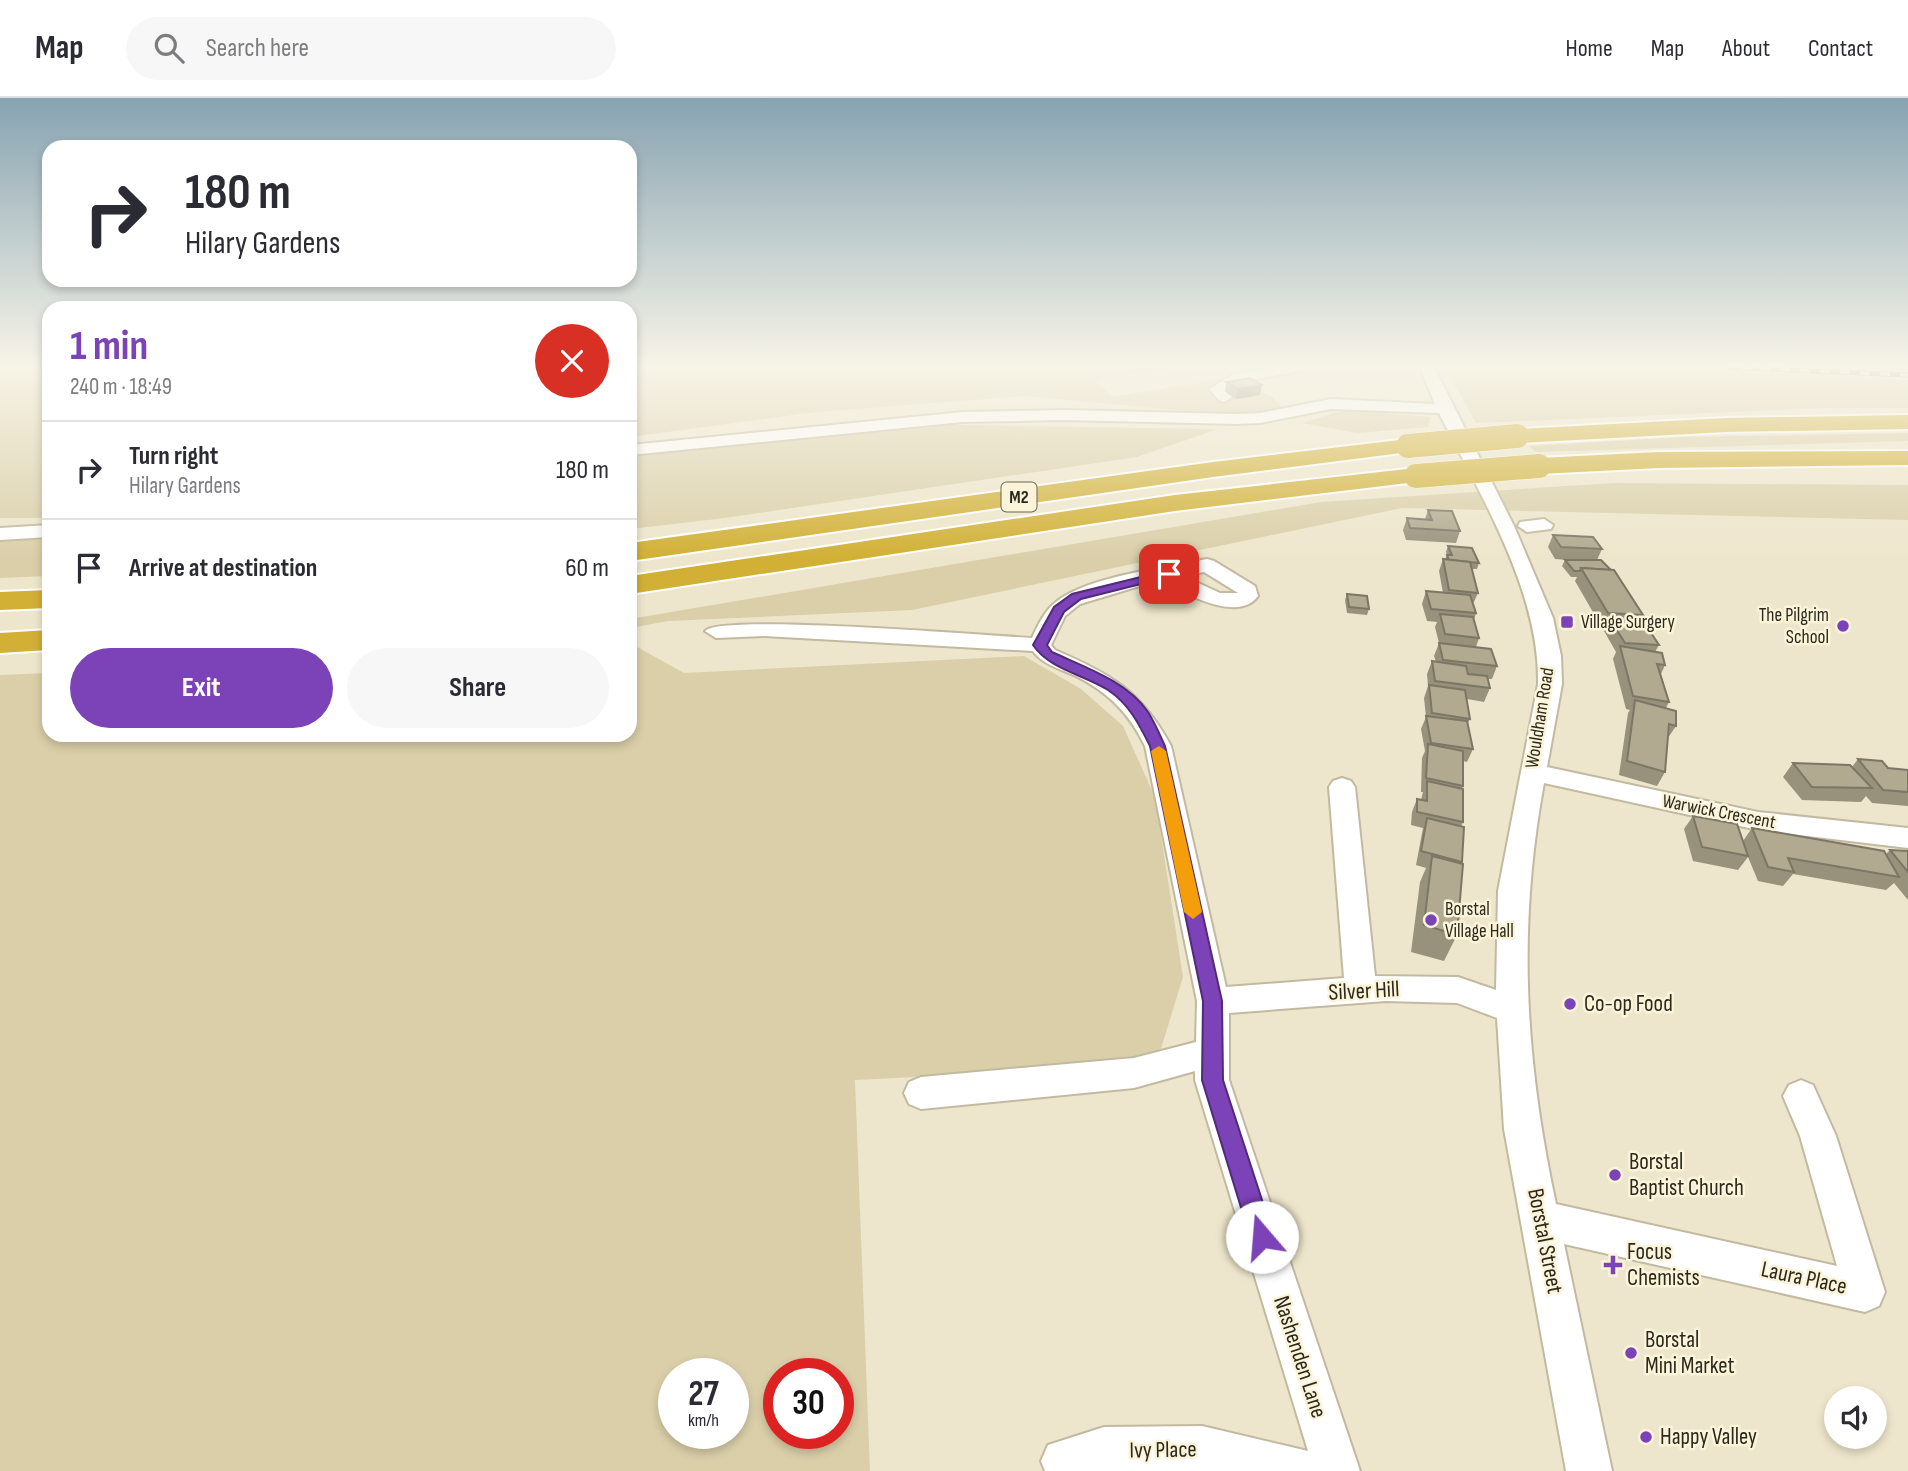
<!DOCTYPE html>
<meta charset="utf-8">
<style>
body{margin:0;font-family:"Sofia Sans Condensed",sans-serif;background:#f7f7f7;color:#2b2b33;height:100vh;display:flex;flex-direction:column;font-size:26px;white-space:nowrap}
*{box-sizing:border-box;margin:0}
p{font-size:23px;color:#7c7c81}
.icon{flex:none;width:38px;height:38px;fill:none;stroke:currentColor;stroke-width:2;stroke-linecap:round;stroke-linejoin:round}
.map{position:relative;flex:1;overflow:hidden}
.side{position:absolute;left:42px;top:203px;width:595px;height:441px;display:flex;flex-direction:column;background:#fff;border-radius:21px;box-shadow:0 4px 10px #0003}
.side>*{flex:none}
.hud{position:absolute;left:42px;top:42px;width:595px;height:147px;border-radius:21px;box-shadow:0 4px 10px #0003;background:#fff;color:#2b2b33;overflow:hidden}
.fabs{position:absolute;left:1824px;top:1288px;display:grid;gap:14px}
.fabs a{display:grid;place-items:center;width:63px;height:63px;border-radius:50%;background:#fff;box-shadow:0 4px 10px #0003;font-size:35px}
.speed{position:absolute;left:658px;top:1260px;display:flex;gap:14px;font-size:35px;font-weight:700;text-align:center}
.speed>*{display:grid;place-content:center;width:91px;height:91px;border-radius:50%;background:#fff;box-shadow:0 4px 10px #0003;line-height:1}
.speed small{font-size:18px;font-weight:400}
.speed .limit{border:10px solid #d22;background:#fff;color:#111}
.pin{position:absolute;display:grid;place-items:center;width:60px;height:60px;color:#fff;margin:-30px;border-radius:14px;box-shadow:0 4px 10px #0006}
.me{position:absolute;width:77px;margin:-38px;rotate:342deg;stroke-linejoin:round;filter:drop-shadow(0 0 5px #0008)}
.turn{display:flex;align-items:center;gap:24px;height:147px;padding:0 28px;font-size:32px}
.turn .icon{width:91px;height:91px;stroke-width:2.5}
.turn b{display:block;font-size:49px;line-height:60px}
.round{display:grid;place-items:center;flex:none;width:74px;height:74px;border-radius:37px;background:#f7f7f7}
.headline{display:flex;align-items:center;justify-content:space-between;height:119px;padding:0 28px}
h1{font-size:42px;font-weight:700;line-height:52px;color:#7c42b8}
.action{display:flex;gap:14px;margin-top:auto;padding:14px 28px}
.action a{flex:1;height:80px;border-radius:42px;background:#7c42b8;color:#fff;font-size:28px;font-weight:700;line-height:80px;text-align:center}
.action a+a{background:#f7f7f7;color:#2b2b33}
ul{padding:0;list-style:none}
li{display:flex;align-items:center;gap:21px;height:98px;padding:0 28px;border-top:2px solid #e1e1e2}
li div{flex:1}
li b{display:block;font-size:26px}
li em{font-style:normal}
header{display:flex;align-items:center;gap:42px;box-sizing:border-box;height:98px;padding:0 35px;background:#fff;border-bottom:2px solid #e1e1e2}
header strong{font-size:33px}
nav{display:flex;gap:38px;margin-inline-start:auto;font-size:24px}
.search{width:490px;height:63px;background:#f7f7f7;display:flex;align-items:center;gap:18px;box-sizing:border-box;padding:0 24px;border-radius:38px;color:#7c7c81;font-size:26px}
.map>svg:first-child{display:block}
.green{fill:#dacfa9;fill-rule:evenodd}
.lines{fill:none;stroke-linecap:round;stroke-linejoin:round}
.minor-casing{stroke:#c2baa0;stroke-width:4}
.highway-casing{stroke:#fff;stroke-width:4}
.minor{fill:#fff;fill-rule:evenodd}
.highway{fill:#d1b035;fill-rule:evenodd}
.rail-casing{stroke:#534f42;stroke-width:5}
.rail{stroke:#fcf4d9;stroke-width:3.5;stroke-dasharray:10;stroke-linecap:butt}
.highway-bridge-casing{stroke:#fff;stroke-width:25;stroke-linecap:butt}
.highway-bridge{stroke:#d1b035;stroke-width:24}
.wall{fill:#98917c}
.shaded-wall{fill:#7c7665}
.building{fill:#b1a990;stroke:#7c7665;stroke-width:2}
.route{fill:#7c42b8;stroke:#512b78;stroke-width:2}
.slow{fill:#f59e0b}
.poi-dot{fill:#7c42b8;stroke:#fcf4d9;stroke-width:2.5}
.labels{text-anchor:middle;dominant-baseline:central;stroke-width:5;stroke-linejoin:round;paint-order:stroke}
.shield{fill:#fcf4d9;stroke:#6a6556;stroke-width:2}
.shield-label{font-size:18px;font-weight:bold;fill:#2b281e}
.poi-label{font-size:19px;fill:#2b281e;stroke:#fcf4d9;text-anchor:start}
.street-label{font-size:19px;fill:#2b281e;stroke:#fcf4d9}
.near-street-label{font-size:23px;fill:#2b281e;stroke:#fcf4d9}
.near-poi-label{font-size:23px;fill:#2b281e;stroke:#fcf4d9;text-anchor:start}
</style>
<header>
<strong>Map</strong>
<div class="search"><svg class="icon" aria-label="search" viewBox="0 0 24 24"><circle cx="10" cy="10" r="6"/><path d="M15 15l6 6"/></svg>Search here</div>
<nav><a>Home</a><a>Map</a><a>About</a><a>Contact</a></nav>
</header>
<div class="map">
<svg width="1908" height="1373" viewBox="0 0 1908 1373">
<rect width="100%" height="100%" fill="#eee6cc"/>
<g class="green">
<rect x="0" y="269" width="49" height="151"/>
<polygon points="630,269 1180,269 1094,282 1113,299 1232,279 1272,299 1284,311 1230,317 1025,298 816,314 630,339"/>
<polygon points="1445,269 1633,269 1908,282 1908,310 1824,310 1476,325"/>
<polygon points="1345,312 1430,319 1428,329 1357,335 1302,325"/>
<polygon points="954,327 1218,331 1137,359 725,420 630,431 630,358"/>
<polygon points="1908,335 1908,343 1536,354 1529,348 1682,339"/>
<polygon points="1614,385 1908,387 1908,422 1402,410 912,512 668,523 630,530 630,521 1321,404"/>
<polygon points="49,439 49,478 0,480 0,442"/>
<path d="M 630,545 L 684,575 L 1024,558 L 1081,591 L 1123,628 L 1155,699 L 1183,879 L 1156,967 L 855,982 L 870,1373 L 0,1373 L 0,577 L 49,575 L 49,637 L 630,637 ZM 674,1276 L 733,1276 L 733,1335 L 674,1335 ZM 779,1276 L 838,1276 L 838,1335 L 779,1335 Z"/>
</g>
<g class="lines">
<g class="minor-casing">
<g id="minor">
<polygon points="1274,269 1306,269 1299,273 1241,284 1226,292 1232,299 1224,304 1219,302 1209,291 1232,277"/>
<path d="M 1420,269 L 1434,269 L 1514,428 L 1553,520 L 1561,558 L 1562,586 L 1547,669 L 1758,714 L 1908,730 L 1908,750 L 1758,732 L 1544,685 C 1517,831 1525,962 1556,1106 L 1837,1168 L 1800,1038 L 1783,998 L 1789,987 L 1801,982 L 1813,987 L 1836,1038 L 1885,1194 L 1879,1208 L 1865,1214 L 1564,1146 L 1612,1373 L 1566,1373 L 1504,1031 L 1497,920 L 1457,905 L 1386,903 L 1229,915 L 1229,982 L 1360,1373 L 1045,1373 L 1041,1363 L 1048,1347 L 1104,1329 L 1202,1328 L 1308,1353 L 1195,982 L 1195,973 L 1134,990 L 921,1011 L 909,1006 L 904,995 L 909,984 L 921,979 L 1134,960 L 1196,944 L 1197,903 L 1145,648 C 1129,615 1109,595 1076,578 C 1061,571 1043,567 1033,553 L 764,538 L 716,540 L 705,533 C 718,515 993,538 1032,540 C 1038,527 1045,512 1056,504 C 1086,479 1167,469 1207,461 L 1214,463 L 1255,488 L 1258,498 C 1238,526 1183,494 1160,483 L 1153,484 L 1080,506 L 1065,518 L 1051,547 L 1055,552 C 1111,576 1141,593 1171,648 L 1226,889 L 1344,880 L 1329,689 L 1333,683 L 1342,680 L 1351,683 L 1355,689 L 1375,878 L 1458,879 L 1496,892 L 1498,793 L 1538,586 C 1540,493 1480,397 1439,315 L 1331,311 L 1260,325 L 1235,326 L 1064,322 L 963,324 L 630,357 L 630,347 L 963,314 L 1064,312 L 1235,316 L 1260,315 L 1331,301 L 1435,306 ZM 1204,474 L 1238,495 L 1220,495 L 1183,478 Z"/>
<polygon points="1544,421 1553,427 1551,431 1527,434 1518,428 1520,424"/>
<polygon points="49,427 49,439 0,442 0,430"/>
</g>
</g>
<g class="highway-casing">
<g id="highway">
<polygon points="1908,317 1908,331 1726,334 1517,345 1508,343 1505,338 1508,333 1517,331 1726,320"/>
<polygon points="1408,341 1417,343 1420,348 1417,353 1213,379 630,463 630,445 1213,364"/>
<polygon points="1908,353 1908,367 1659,370 1539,376 1530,373 1526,368 1530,363 1539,360 1659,354"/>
<polygon points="1416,370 1425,373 1429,378 1425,383 1175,413 630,496 630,478 1175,397"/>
<polygon points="49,492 49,510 0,512 0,494"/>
<polygon points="49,532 49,552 0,555 0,535"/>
</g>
</g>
<use href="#minor" class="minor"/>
<use href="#highway" class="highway"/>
<g class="rail-casing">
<polyline id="rail" points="1720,269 1908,277"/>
</g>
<use href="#rail" class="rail"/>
<g class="highway-bridge-casing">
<g id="highway-bridge">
<polyline points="1408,348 1517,338"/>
<polyline points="1416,378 1539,368"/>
</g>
</g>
<use href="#highway-bridge" class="highway-bridge"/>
</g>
<g class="wall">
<polygon points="1226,284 1260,297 1236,301 1225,294"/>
<polygon points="1428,412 1460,433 1456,445 1406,442 1403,432 1407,420 1425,421"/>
<polygon points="1553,437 1602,451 1597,462 1643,517 1640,523 1659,547 1655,554 1665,567 1661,576 1669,604 1666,610 1676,628 1668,640 1665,674 1657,688 1619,677 1628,615 1630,612 1626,611 1613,561 1616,554 1604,533 1607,528 1601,528 1575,483 1577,479 1571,479 1562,468 1565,462 1567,462 1555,461 1548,449"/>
<polygon points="1448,448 1479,465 1477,471 1472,471 1478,495 1473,506 1476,515 1474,522 1479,540 1476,549 1497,568 1492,581 1487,581 1490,590 1484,604 1467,601 1470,621 1468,625 1473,651 1467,664 1463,663 1463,688 1462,691 1463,724 1461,729 1462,764 1457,837 1444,863 1411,854 1420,784 1426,770 1416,767 1423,730 1411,727 1412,714 1417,701 1421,702 1423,694 1421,694 1422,660 1425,653 1421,631 1426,619 1424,600 1428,588 1427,576 1432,563 1436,564 1434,558 1439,545 1435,529 1437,524 1427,523 1422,506 1426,493 1443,495 1439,473 1443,461 1445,461 1447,457 1446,454"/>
<polygon points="1347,496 1369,511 1367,517 1347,515 1345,502"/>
<polygon points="1858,661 1888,670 1908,672 1908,708 1872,705 1866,698 1861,704 1802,702 1783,679 1793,665 1852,669"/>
<polygon points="1693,718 1743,743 1752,730 1886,756 1890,752 1908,753 1908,802 1894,785 1886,792 1793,776 1783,788 1758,783 1748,759 1738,772 1693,763 1684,731"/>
</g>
<polygon class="shaded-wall" points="1262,287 1260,297 1236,301 1238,291"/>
<g class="building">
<polygon points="1250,280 1262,287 1238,291 1226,284"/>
<polygon points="1428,412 1452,413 1460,433 1410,430 1407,420 1432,422"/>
<polygon points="1553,437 1593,439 1602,451 1561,449"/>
<polygon points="1448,448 1472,450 1479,465 1449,462 1447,457 1452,457"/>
<polygon points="1443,461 1470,464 1478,495 1449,492"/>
<polygon points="1565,462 1601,462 1611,472 1581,470 1580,473 1574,473"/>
<polygon points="1581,470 1614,472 1643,517 1608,515"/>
<polygon points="1426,493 1470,497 1476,515 1431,511"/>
<polygon points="1347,496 1367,498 1369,511 1349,509"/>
<polygon points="1440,516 1473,519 1479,540 1445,536"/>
<polygon points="1610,521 1643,523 1659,547 1625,545"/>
<polygon points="1439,545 1491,551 1497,568 1443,562"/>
<polygon points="1620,548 1662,555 1665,567 1657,566 1669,604 1633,598"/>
<polygon points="1432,563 1466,568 1468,576 1487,578 1490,590 1435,583"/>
<polygon points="1429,587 1465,592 1470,621 1432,615"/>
<polygon points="1635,602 1676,613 1676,628 1669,626 1665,674 1627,663"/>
<polygon points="1426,618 1467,623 1473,651 1431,645"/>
<polygon points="1428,646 1463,653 1463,688 1426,680"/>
<polygon points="1858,661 1882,663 1888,670 1908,672 1908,694 1883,692"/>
<polygon points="1793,665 1850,667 1872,690 1812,689"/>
<polygon points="1427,683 1463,691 1463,724 1417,714 1417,701 1427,703"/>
<polygon points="1693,718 1737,726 1748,758 1702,749"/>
<polygon points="1427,720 1464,729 1462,764 1421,753"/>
<polygon points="1752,730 1884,753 1899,779 1788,760 1794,774 1768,769"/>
<polygon points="1890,752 1908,753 1908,774"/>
<polygon points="1432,758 1463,766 1457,837 1424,827"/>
</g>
<linearGradient id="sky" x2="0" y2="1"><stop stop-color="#87a3b1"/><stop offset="0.58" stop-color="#f7f4e8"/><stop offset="1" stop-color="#f7f4e8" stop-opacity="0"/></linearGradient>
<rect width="1908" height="461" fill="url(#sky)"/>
<path class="route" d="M 1169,472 L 1173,473 L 1173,478 L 1081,501 L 1064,514 L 1047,547 L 1052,554 C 1084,569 1127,583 1148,614 C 1155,625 1160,637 1165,648 L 1222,903 L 1223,982 L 1274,1139 L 1270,1147 L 1262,1150 L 1254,1147 L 1250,1139 L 1202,982 L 1203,903 L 1150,648 C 1139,626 1129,606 1108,592 C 1083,576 1050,572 1033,547 L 1054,509 L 1072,496 Z"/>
<polygon class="slow" points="1159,648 1166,653 1202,814 1193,821 1184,814 1151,653"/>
<g class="poi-dot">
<rect x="1560" y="517" width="14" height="14" rx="3.5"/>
<circle cx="1843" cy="528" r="7"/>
<circle cx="1431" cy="822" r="7"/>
<circle cx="1570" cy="906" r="7"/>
<circle cx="1615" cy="1077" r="7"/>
<path d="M1609.5 1156.5h7v7h7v7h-7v7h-7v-7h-7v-7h7z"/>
<circle cx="1631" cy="1255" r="7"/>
<circle cx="1646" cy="1339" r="7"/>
</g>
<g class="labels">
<rect class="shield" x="1001.5" y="384.5" width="35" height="29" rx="5"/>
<g class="shield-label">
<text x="1019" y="399">M2</text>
</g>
<g class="poi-label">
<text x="1829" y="517" text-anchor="end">The Pilgrim<tspan x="1829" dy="22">School</tspan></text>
<text x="1581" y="524">Village Surgery</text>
<text x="1445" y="811">Borstal<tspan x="1445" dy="22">Village Hall</tspan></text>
</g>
<g class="street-label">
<text transform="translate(1540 620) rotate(-81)">Wouldham Road</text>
<text transform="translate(1719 714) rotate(11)">Warwick Crescent</text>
</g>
<g class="near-street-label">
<text transform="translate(1364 893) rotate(-3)">Silver Hill</text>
<text transform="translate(1545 1143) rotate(79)">Borstal Street</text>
<text transform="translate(1804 1180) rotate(12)">Laura Place</text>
<text transform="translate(1300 1259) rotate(72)">Nashenden Lane</text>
<text transform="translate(1163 1352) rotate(-1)">Ivy Place</text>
</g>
<g class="near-poi-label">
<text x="1584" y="906">Co-op Food</text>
<text x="1629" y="1064">Borstal<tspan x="1629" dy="26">Baptist Church</tspan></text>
<text x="1627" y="1154">Focus<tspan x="1627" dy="26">Chemists</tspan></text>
<text x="1645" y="1242">Borstal<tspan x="1645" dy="26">Mini Market</tspan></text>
<text x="1660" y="1339">Happy Valley</text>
</g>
</g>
</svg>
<div class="fabs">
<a><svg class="icon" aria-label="sound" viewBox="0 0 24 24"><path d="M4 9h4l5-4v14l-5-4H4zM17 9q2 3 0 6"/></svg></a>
</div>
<div class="speed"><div>27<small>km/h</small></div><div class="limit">30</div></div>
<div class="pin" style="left:1169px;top:476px;background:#d93025"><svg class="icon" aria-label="arrive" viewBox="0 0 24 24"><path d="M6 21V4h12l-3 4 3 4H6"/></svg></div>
<svg class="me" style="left:1262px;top:1139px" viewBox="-20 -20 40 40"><circle r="19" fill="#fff"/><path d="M0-13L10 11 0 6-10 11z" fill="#7c42b8"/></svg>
<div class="hud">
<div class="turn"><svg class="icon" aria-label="right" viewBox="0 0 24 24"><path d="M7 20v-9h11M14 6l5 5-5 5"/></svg><div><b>180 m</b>Hilary Gardens</div></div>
</div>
<section class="side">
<div class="headline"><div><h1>1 min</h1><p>240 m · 18:49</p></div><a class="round" style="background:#d93025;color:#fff"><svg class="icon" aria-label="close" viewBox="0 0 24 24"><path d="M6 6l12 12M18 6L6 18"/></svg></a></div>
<ul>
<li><svg class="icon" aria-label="right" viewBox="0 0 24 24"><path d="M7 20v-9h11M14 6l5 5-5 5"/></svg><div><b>Turn right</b><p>Hilary Gardens</p></div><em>180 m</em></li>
<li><svg class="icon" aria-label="arrive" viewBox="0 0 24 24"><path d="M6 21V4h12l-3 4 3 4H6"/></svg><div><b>Arrive at destination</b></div><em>60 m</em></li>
</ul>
<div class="action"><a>Exit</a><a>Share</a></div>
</section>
</div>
